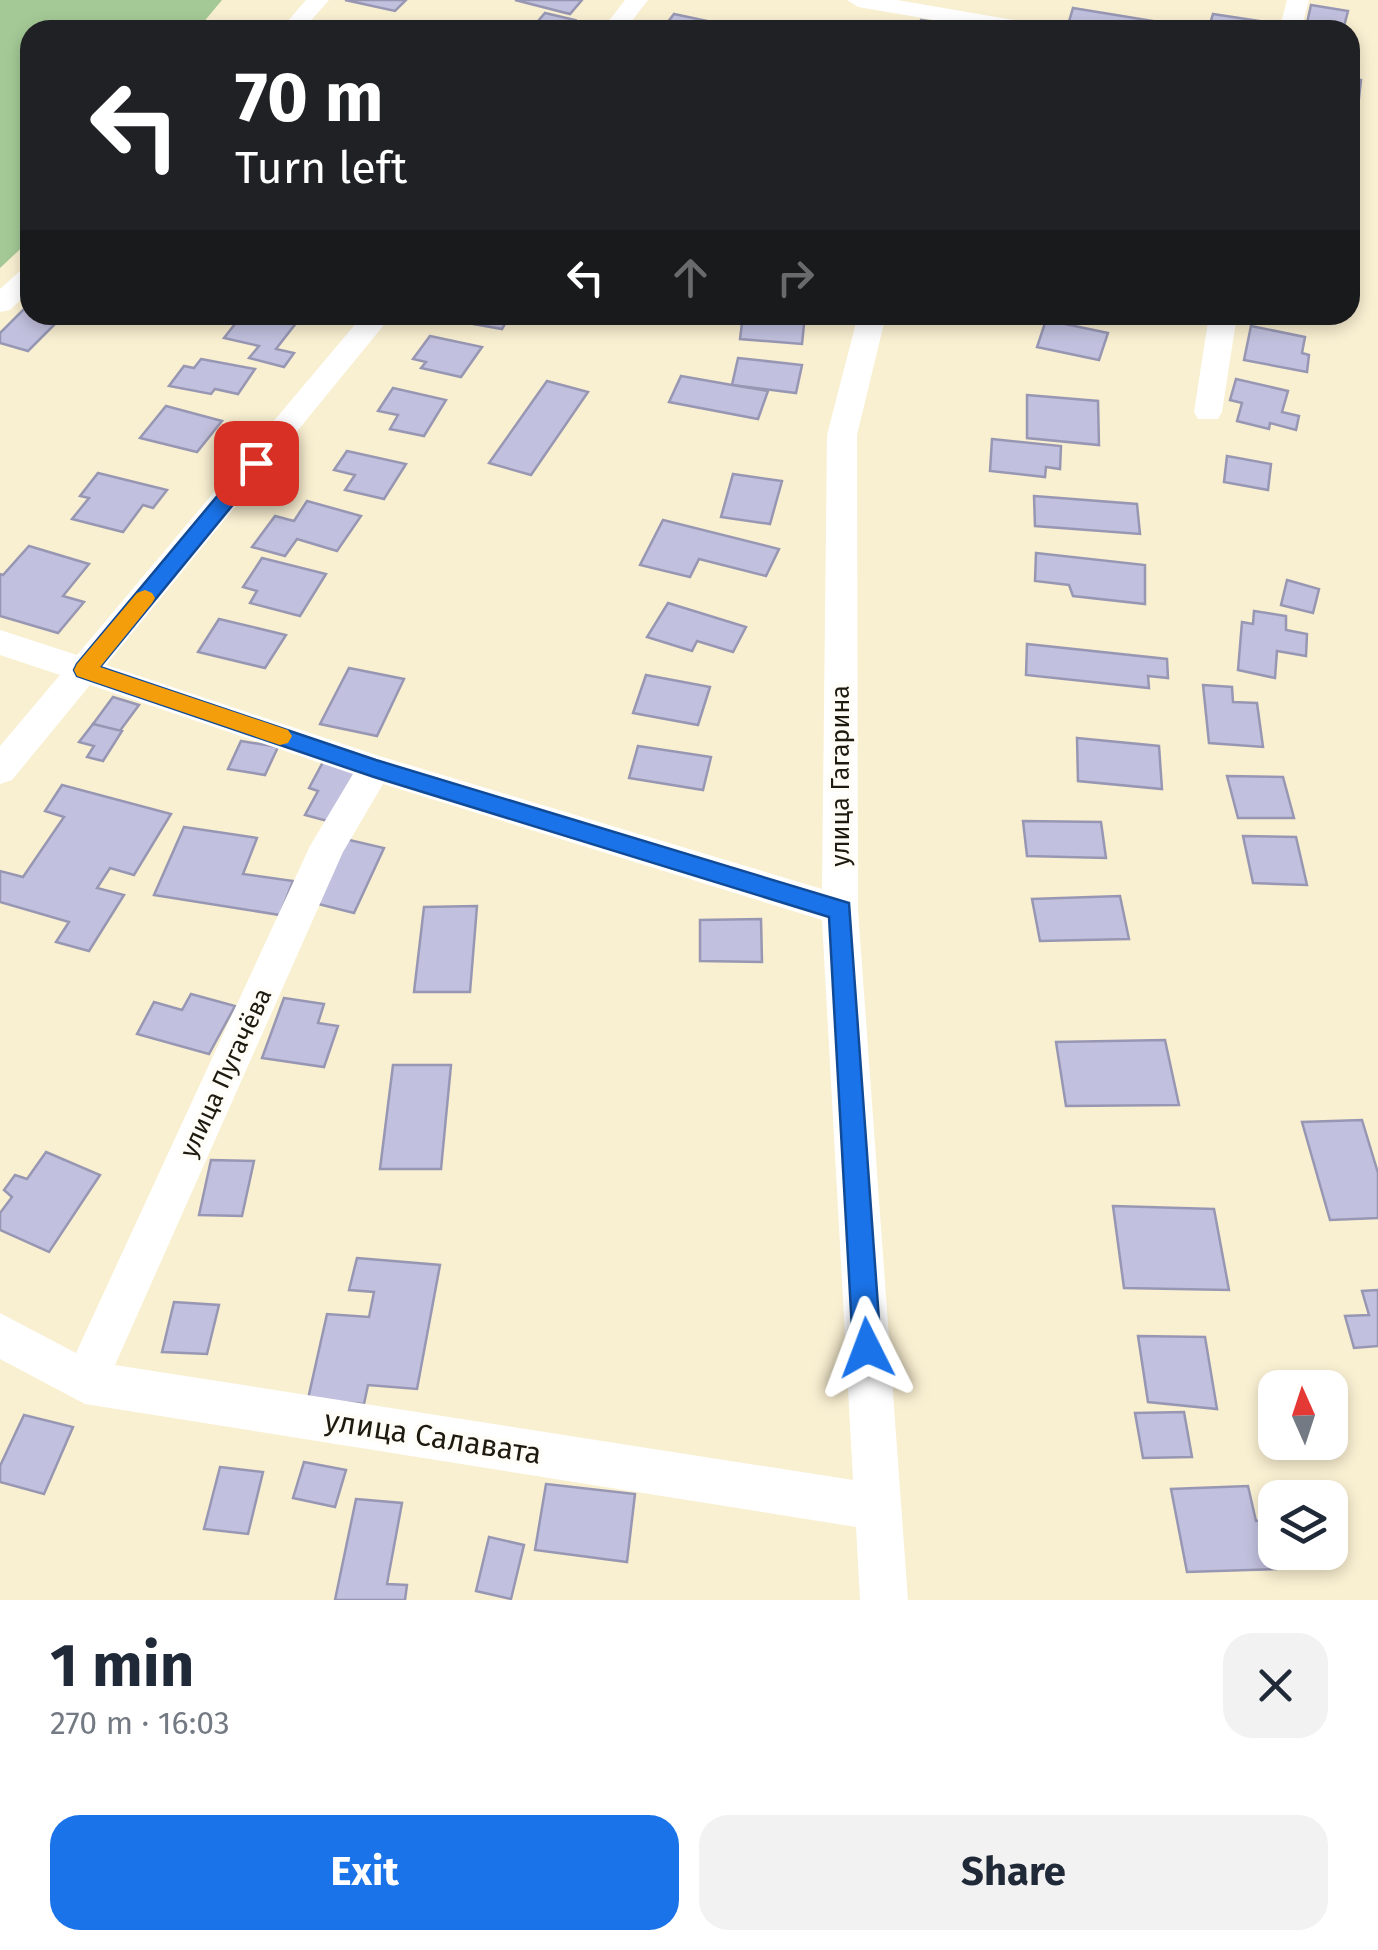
<!DOCTYPE html>
<meta charset="utf-8">
<style>
body{margin:0;font-family:"Fira Sans",sans-serif;background:#f2f2f3;color:#1f2937;height:100vh;display:flex;flex-direction:column;font-size:38px;white-space:nowrap}
*{box-sizing:border-box;margin:0}
p{font-size:32px;color:#747a83}
.icon{flex:none;width:55px;height:55px;fill:none;stroke:currentColor;stroke-width:2;stroke-linecap:round;stroke-linejoin:round}
.map{position:relative;height:1600px;overflow:hidden}
.drawer{display:flex;flex-direction:column;background:#fff;flex:1}
.drawer>*{flex:none}
.guide{position:absolute;left:20px;top:20px;width:1340px;height:305px;border-radius:30px;box-shadow:0 5px 15px #0003;background:#202124;color:#fff;overflow:hidden}
.needle{width:65px;rotate:357deg}
.fabs{position:absolute;left:1258px;top:1370px;display:grid;gap:20px}
.fabs a{display:grid;place-items:center;width:90px;height:90px;border-radius:20px;background:#fff;box-shadow:0 5px 15px #0003;font-size:50px}
.pin{position:absolute;display:grid;place-items:center;width:85px;height:85px;color:#fff;margin:-42px;border-radius:20px;box-shadow:0 5px 15px #0006}
.me{position:absolute;width:110px;margin:-55px;rotate:357deg;stroke-linejoin:round;filter:drop-shadow(0 0 8px #0008)}
.turn{display:flex;align-items:center;gap:35px;height:210px;padding:0 50px;font-size:45px}
.turn .icon{width:130px;height:130px;stroke-width:2.5}
.turn b{display:block;font-size:70px;line-height:85px}
.lanes{display:flex;align-items:center;height:95px;padding:0 50px;background:#0003;justify-content:center;gap:50px;direction:ltr}
.lanes .off{opacity:.35}
.round{display:grid;place-items:center;flex:none;width:105px;height:105px;border-radius:30px;background:#f2f2f3}
.overview{display:flex;align-items:center;justify-content:space-between;height:170px;padding:0 50px}
h1{font-size:60px;font-weight:700;line-height:75px}
.primary-button{display:flex;gap:20px;margin-top:auto;padding:20px 50px}
.primary-button a{flex:1;height:115px;border-radius:30px;background:#1a73e8;color:#fff;font-size:40px;font-weight:700;line-height:115px;text-align:center}
.primary-button a+a{background:#f2f2f3;color:#1f2937}
.map>svg:first-child{display:block}
.green{fill:#a4c996}
.building{fill:#c1c0de;stroke:#9897b3;stroke-width:2.5}
.lines{fill:none;stroke-linecap:round;stroke-linejoin:round}
.minor{fill:#fff;fill-rule:evenodd}
.route{fill:#1a73e8;stroke:#114b97;stroke-width:2.5}
.slow{fill:#f59e0b}
.labels{text-anchor:middle;dominant-baseline:central;stroke-width:8;stroke-linejoin:round;paint-order:stroke}
.street-label{font-size:25px;fill:#1e1a0f;stroke:#fffdf7}
.near-street-label{font-size:30px;fill:#1e1a0f;stroke:#fffdf7}
</style>
<div class="map">
<svg width="1378" height="1600" viewBox="0 0 1378 1600">
<rect width="100%" height="100%" fill="#f9efd1"/>
<polygon class="green" points="0,0 222,0 197,30 30,30 30,240 0,268"/>
<g class="building">
<polygon points="345,0 406,0 395,11"/>
<polygon points="515,0 582,0 570,14"/>
<polygon points="1311,5 1348,11 1343,30 1307,23"/>
<polygon points="1073,8 1165,23 1163,30 1100,30 1068,25"/>
<polygon points="545,13 575,20 567,30 533,27"/>
<polygon points="674,14 717,23 712,30 664,27"/>
<polygon points="1213,14 1266,22 1264,30 1208,30"/>
<polygon points="921,20 966,26 964,30 918,30"/>
<polygon points="1350,78 1361,80 1358,107 1350,105"/>
<polygon points="30,303 30,315 64,315 28,351 0,343 0,333"/>
<polygon points="242,315 300,318 276,349 294,353 284,367 249,358 259,346 224,338"/>
<polygon points="472,315 510,315 502,329 468,323"/>
<polygon points="743,315 805,315 802,344 740,339"/>
<polygon points="1046,320 1108,333 1099,360 1037,347"/>
<polygon points="1251,326 1305,337 1302,353 1309,355 1307,372 1244,360"/>
<polygon points="430,336 482,347 461,377 421,368 426,362 413,359"/>
<polygon points="738,358 802,365 796,393 732,385"/>
<polygon points="201,359 255,369 238,394 215,389 211,394 169,386 184,366 194,368"/>
<polygon points="681,376 732,385 768,391 758,419 669,402"/>
<polygon points="1236,379 1288,391 1282,412 1299,416 1296,430 1270,423 1269,429 1237,421 1242,403 1230,400"/>
<polygon points="547,381 588,392 531,475 489,463"/>
<polygon points="393,388 446,400 424,436 390,429 398,415 378,411"/>
<polygon points="1027,395 1098,401 1099,445 1027,438"/>
<polygon points="166,406 222,421 197,452 140,438"/>
<polygon points="992,439 1061,446 1060,469 1046,467 1045,477 990,471"/>
<polygon points="347,451 406,464 384,499 345,490 355,475 334,470"/>
<polygon points="1227,456 1271,464 1268,490 1224,482"/>
<polygon points="98,473 167,490 153,508 143,505 123,532 72,519 89,498 80,496"/>
<polygon points="733,474 782,481 770,524 721,517"/>
<polygon points="1034,496 1137,504 1140,534 1035,526"/>
<polygon points="307,501 361,516 337,551 297,539 285,556 252,547 275,516 294,521"/>
<polygon points="663,520 779,549 766,576 699,559 690,577 640,565"/>
<polygon points="29,546 89,564 63,596 84,602 58,633 0,616 0,574 3,575"/>
<polygon points="1036,553 1145,565 1145,604 1073,596 1069,585 1035,581"/>
<polygon points="262,558 326,574 300,616 250,603 257,591 243,587"/>
<polygon points="1287,580 1319,589 1313,613 1281,605"/>
<polygon points="668,603 746,627 733,652 697,641 692,651 647,637"/>
<polygon points="1254,611 1286,616 1286,630 1307,634 1306,656 1277,651 1275,678 1238,670 1242,622 1253,624"/>
<polygon points="219,619 286,635 265,668 198,652"/>
<polygon points="1027,644 1167,659 1168,678 1148,676 1149,688 1026,675"/>
<polygon points="349,668 404,679 377,736 320,724"/>
<polygon points="646,675 710,687 698,725 633,713"/>
<polygon points="1203,685 1232,687 1233,702 1257,703 1263,747 1209,743"/>
<polygon points="113,697 139,705 119,732 93,724"/>
<polygon points="93,724 122,731 103,761 87,757 94,746 79,742"/>
<polygon points="1077,738 1159,746 1162,789 1078,781"/>
<polygon points="241,741 278,747 265,775 228,769"/>
<polygon points="638,746 711,757 703,790 629,778"/>
<polygon points="323,762 363,772 335,823 305,815 318,791 309,788"/>
<polygon points="1227,776 1283,777 1294,818 1238,818"/>
<polygon points="62,785 171,814 134,875 110,868 97,888 124,895 89,951 56,942 69,922 0,902 0,871 23,877 64,817 45,811"/>
<polygon points="1023,821 1101,822 1106,858 1027,856"/>
<polygon points="184,827 257,838 243,874 293,881 280,915 154,895"/>
<polygon points="1243,836 1296,837 1307,885 1253,883"/>
<polygon points="345,839 384,848 354,913 314,903"/>
<polygon points="1120,896 1129,939 1040,941 1032,899"/>
<polygon points="477,906 470,992 414,992 424,907"/>
<polygon points="761,919 762,962 700,961 700,920"/>
<polygon points="191,994 235,1006 209,1054 137,1034 154,1002 182,1010"/>
<polygon points="284,998 324,1004 318,1023 338,1026 324,1067 262,1058"/>
<polygon points="1165,1040 1179,1105 1066,1106 1056,1042"/>
<polygon points="393,1065 451,1065 441,1169 380,1169"/>
<polygon points="1362,1120 1378,1173 1378,1218 1330,1220 1302,1122"/>
<polygon points="46,1152 100,1175 49,1252 0,1230 0,1213 12,1197 4,1190 15,1175 27,1179"/>
<polygon points="211,1160 254,1161 242,1216 199,1215"/>
<polygon points="1113,1206 1214,1209 1229,1290 1124,1288"/>
<polygon points="357,1258 440,1265 417,1389 368,1385 364,1404 308,1399 327,1314 369,1317 374,1292 349,1290"/>
<polygon points="1378,1290 1378,1346 1354,1348 1345,1316 1369,1315 1362,1291"/>
<polygon points="174,1302 219,1305 207,1354 162,1352"/>
<polygon points="1138,1336 1205,1337 1217,1409 1148,1402"/>
<polygon points="1184,1412 1192,1457 1143,1458 1135,1413"/>
<polygon points="24,1415 73,1427 44,1494 0,1482 0,1466"/>
<polygon points="304,1462 346,1470 335,1507 293,1498"/>
<polygon points="220,1467 263,1472 248,1534 204,1529"/>
<polygon points="546,1484 635,1494 627,1562 535,1550"/>
<polygon points="1248,1486 1256,1521 1265,1520 1276,1569 1187,1572 1171,1489"/>
<polygon points="356,1499 402,1503 387,1584 407,1585 405,1600 335,1600"/>
<polygon points="489,1537 524,1545 511,1599 476,1591"/>
</g>
<g class="lines">
<g class="minor">
<polygon points="306,0 329,0 303,30 280,30"/>
<polygon points="625,0 648,0 625,30 602,30"/>
<polygon points="847,0 897,0 1020,21 1031,28 993,30 858,7"/>
<polygon points="1287,0 1309,0 1301,30 1279,30"/>
<polygon points="30,268 30,291 10,310 0,312 0,289 21,270"/>
<path d="M 363,315 L 392,315 L 106,665 L 376,755 L 822,889 L 827,435 L 858,315 L 886,315 L 857,435 L 858,910 L 908,1600 L 860,1600 L 856,1527 L 85,1404 L 0,1359 L 0,1313 L 76,1353 L 310,846 L 353,774 L 90,685 L 12,780 L 0,784 L 0,746 L 60,675 L 0,655 L 0,630 L 77,655 ZM 383,784 L 822,920 L 853,1480 L 115,1365 L 343,852 Z"/>
<polygon points="1209,315 1237,315 1222,412 1218,419 1198,419 1194,412"/>
</g>
</g>
<polygon class="route" points="256,456 263,458 263,468 100,667 376,760 849,903 881,1348 877,1358 867,1362 857,1358 853,1348 829,917 374,777 77,676 74,670 77,664 249,458"/>
<polygon class="slow" points="145,590 152,593 155,598 152,603 100,667 288,730 292,736 288,743 280,745 77,676 74,670 77,664 137,593"/>
<g class="labels">
<g class="street-label">
<text transform="translate(841 776) rotate(-90)">улица Гагарина</text>
<text transform="translate(226 1073) rotate(-65)">улица Пугачёва</text>
</g>
<g class="near-street-label">
<text transform="translate(433 1437) rotate(9)">улица Салавата</text>
</g>
</g>
</svg>
<div class="fabs">
<a><svg class="needle" viewBox="-14 -14 28 28"><path d="M0-13l5 13h-10z" fill="#e53935"/><path d="M0 13l5-13h-10z" fill="#747a83"/></svg></a>
<a><svg class="icon" aria-label="layers" viewBox="0 0 24 24"><path d="M12 4l9 5-9 5-9-5zM3 14l9 5 9-5"/></svg></a>
</div>
<div class="pin" style="left:256px;top:463px;background:#d93025"><svg class="icon" aria-label="arrive" viewBox="0 0 24 24"><path d="M6 21V4h12l-3 4 3 4H6"/></svg></div>
<svg class="me" style="left:867px;top:1348px" viewBox="-20 -20 40 40"><path d="M0-17L14 15 0 8-14 15z" fill="#1a73e8" stroke="#fff" stroke-width="4"/></svg>
<div class="guide">
<div class="turn"><svg class="icon" aria-label="left" viewBox="0 0 24 24"><path d="M17 20v-9H6M10 6l-5 5 5 5"/></svg><div><b>70 m</b>Turn left</div></div>
<div class="lanes"><svg class="icon" aria-label="left" viewBox="0 0 24 24"><path d="M17 20v-9H6M10 6l-5 5 5 5"/></svg><svg class="icon off" aria-label="ahead" viewBox="0 0 24 24"><path d="M12 20V5M6 11l6-6 6 6"/></svg><svg class="icon off" aria-label="right" viewBox="0 0 24 24"><path d="M7 20v-9h11M14 6l5 5-5 5"/></svg></div>
</div>
</div>
<section class="drawer">
<div class="overview"><div><h1>1 min</h1><p>270 m · 16:03</p></div><a class="round"><svg class="icon" aria-label="close" viewBox="0 0 24 24"><path d="M6 6l12 12M18 6L6 18"/></svg></a></div>
<div class="primary-button"><a>Exit</a><a>Share</a></div>
</section>
